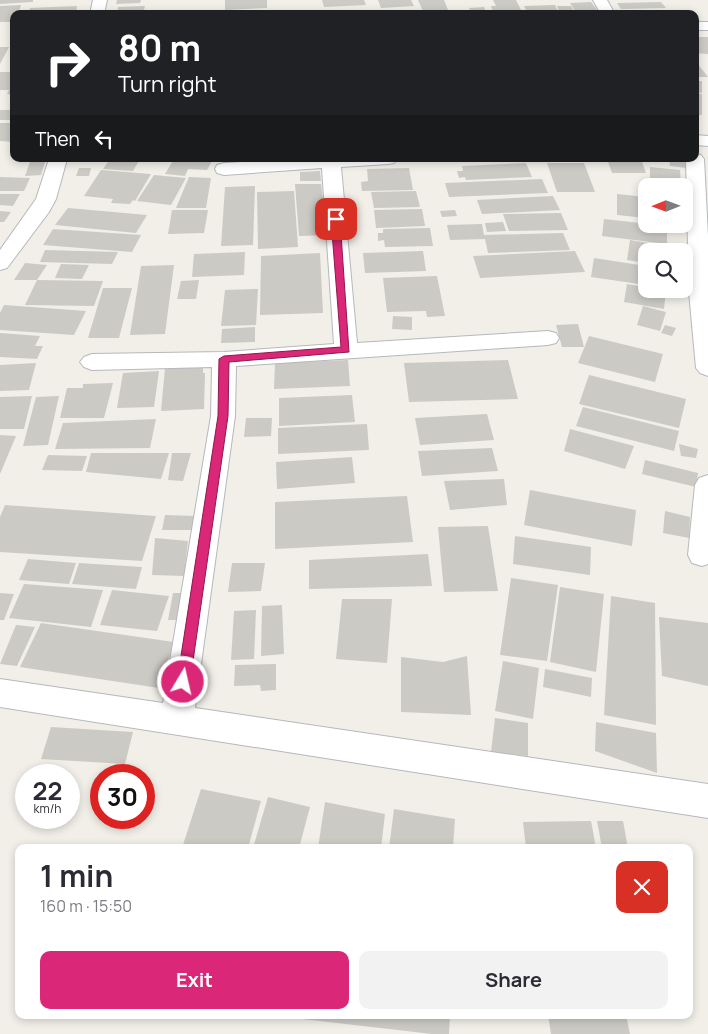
<!DOCTYPE html>
<meta charset="utf-8">
<style>
body{margin:0;font-family:Manrope,sans-serif;background:#f2f2f3;color:#2b2b33;height:100vh;display:flex;flex-direction:column;font-size:19px;white-space:nowrap}
*{box-sizing:border-box;margin:0}
p{font-size:16px;color:#7c7c81}
.icon{flex:none;width:28px;height:28px;fill:none;stroke:currentColor;stroke-width:2;stroke-linecap:round;stroke-linejoin:round}
.map{position:relative;flex:1;overflow:hidden}
.drawer{position:absolute;left:15px;top:844px;width:678px;height:175px;display:flex;flex-direction:column;background:#fff;border-radius:10px;box-shadow:0 2px 8px #0003}
.drawer>*{flex:none}
.banner{position:absolute;left:10px;top:10px;width:689px;height:152px;border-radius:10px;box-shadow:0 2px 8px #0003;background:#202124;color:#fff;overflow:hidden}
.needle{width:32px;rotate:269deg}
.tools{position:absolute;left:638px;top:178px;display:grid;gap:10px}
.tools a{display:grid;place-items:center;width:55px;height:55px;border-radius:10px;background:#fff;box-shadow:0 2px 8px #0003;font-size:25px}
.speed{position:absolute;left:15px;top:764px;display:flex;gap:10px;font-size:25px;font-weight:700;text-align:center}
.speed>*{display:grid;place-content:center;width:65px;height:65px;border-radius:50%;background:#fff;box-shadow:0 2px 8px #0003;line-height:1}
.speed small{font-size:12px;font-weight:400}
.speed .limit{border:8px solid #d22;background:#fff;color:#111}
.pin{position:absolute;display:grid;place-items:center;width:42px;height:42px;color:#fff;margin:-21px;border-radius:10px;box-shadow:0 2px 8px #0006}
.me{position:absolute;width:55px;margin:-28px;rotate:9deg;stroke-linejoin:round;filter:drop-shadow(0 0 4px #0008)}
.turn{display:flex;align-items:center;gap:18px;height:105px;padding:0 25px;font-size:22px}
.turn .icon{width:65px;height:65px;stroke-width:2.5}
.turn b{display:block;font-size:35px;line-height:42px}
.then{display:flex;align-items:center;height:48px;padding:0 25px;background:#0003;gap:10px;font-size:19px}
.round{display:grid;place-items:center;flex:none;width:52px;height:52px;border-radius:10px;background:#f2f2f3}
.headline{display:flex;align-items:center;justify-content:space-between;height:85px;padding:0 25px}
h1{font-size:30px;font-weight:700;line-height:38px}
.primary-button{display:flex;gap:10px;margin-top:auto;padding:10px 25px}
.primary-button a{flex:1;height:58px;border-radius:10px;background:#db2777;color:#fff;font-size:20px;font-weight:700;line-height:58px;text-align:center}
.primary-button a+a{background:#f2f2f3;color:#2b2b33}
.map>svg:first-child{display:block}
.building{fill:#cccac5}
.lines{fill:none;stroke-linecap:round;stroke-linejoin:round}
.street-casing{stroke:#b5b8bc;stroke-width:2}
.street{fill:#fff;fill-rule:evenodd}
.route{fill:#db2777;stroke:#8e194d}
</style>
<div class="map">
<svg width="708" height="1034" viewBox="0 0 708 1034">
<rect width="100%" height="100%" fill="#f1efe8"/>
<g class="building">
<polygon points="0,0 33,0 33,2 0,4"/>
<polygon points="117,0 141,0 140,3 116,4"/>
<polygon points="225,0 267,0 267,8 225,10"/>
<polygon points="322,0 364,0 366,5 324,7"/>
<polygon points="378,0 411,0 414,6 381,8"/>
<polygon points="418,0 444,0 448,10 423,11"/>
<polygon points="493,0 516,0 523,14 494,14 491,6 496,6"/>
<polygon points="591,2 600,14 577,14 570,3"/>
<polygon points="661,2 666,8 621,9 617,3"/>
<polygon points="21,5 18,14 14,14 14,22 0,22 0,6"/>
<polygon points="555,5 559,14 528,14 524,6"/>
<polygon points="77,6 76,14 28,14 30,8"/>
<polygon points="145,6 143,14 117,14 118,7"/>
<polygon points="557,6 571,6 575,14 560,14"/>
<polygon points="484,7 487,14 472,14 469,8"/>
<polygon points="666,10 668,14 627,14 625,11"/>
<polygon points="695,37 708,37 708,54 695,53"/>
<polygon points="0,47 9,47 0,64"/>
<polygon points="695,63 697,63 708,77 695,77"/>
<polygon points="0,72 14,72 14,95 7,94 9,90 0,90"/>
<polygon points="695,81 702,81 702,93 695,92"/>
<polygon points="695,93 702,94 702,115 695,115"/>
<rect x="0" y="110" width="14" height="10"/>
<polygon points="0,123 14,123 14,142 0,141"/>
<polygon points="31,159 46,159 41,175 25,176"/>
<polygon points="110,159 140,159 133,171 103,169"/>
<polygon points="174,159 188,159 212,161 207,170 188,169 185,176 165,174"/>
<polygon points="607,159 641,159 646,173 612,173"/>
<polygon points="669,159 685,159 686,168 670,166"/>
<polygon points="526,163 532,177 466,180 465,177 459,178 457,171 463,171 462,166"/>
<polygon points="547,163 584,163 595,192 557,192"/>
<polygon points="650,167 680,170 681,186 650,186"/>
<polygon points="79,168 91,168 89,176 76,176"/>
<polygon points="409,168 413,190 362,191 361,182 368,181 367,169"/>
<polygon points="101,170 151,174 135,201 133,200 130,204 111,203 113,199 84,196"/>
<polygon points="320,171 321,181 300,181 300,172"/>
<polygon points="154,175 186,178 171,205 137,201"/>
<polygon points="0,177 30,178 24,191 0,191"/>
<polygon points="189,177 211,178 206,208 176,208"/>
<polygon points="542,179 548,193 449,197 445,183"/>
<polygon points="295,184 321,184 328,235 299,236"/>
<polygon points="255,186 253,245 221,246 225,187"/>
<polygon points="294,191 298,247 258,249 257,192"/>
<polygon points="416,191 420,207 374,208 371,192"/>
<polygon points="0,194 20,194 13,206 0,205"/>
<polygon points="617,194 646,197 646,218 617,215"/>
<polygon points="553,196 560,210 482,214 477,200"/>
<polygon points="68,208 147,215 136,233 55,225"/>
<polygon points="422,209 425,226 376,228 374,210"/>
<polygon points="172,210 208,210 204,233 168,234"/>
<polygon points="455,210 457,216 442,217 440,211"/>
<polygon points="0,211 11,212 4,222 0,222"/>
<polygon points="561,213 568,230 509,231 503,214"/>
<polygon points="604,219 667,226 667,244 602,236"/>
<polygon points="503,222 506,231 487,232 485,223"/>
<polygon points="482,224 484,235 563,233 570,250 488,253 485,239 450,240 447,225"/>
<polygon points="430,228 433,246 385,247 384,240 378,241 378,233 383,233 383,229"/>
<polygon points="53,229 141,235 132,252 43,245"/>
<polygon points="630,240 667,246 667,251 646,251 646,263 627,260"/>
<polygon points="45,250 118,252 112,264 40,262"/>
<polygon points="423,251 426,271 365,273 363,253"/>
<polygon points="575,251 585,272 480,278 473,256"/>
<polygon points="245,252 244,275 192,277 194,254"/>
<polygon points="320,253 323,313 260,315 261,256"/>
<polygon points="594,258 646,266 646,285 591,277"/>
<polygon points="25,263 47,265 37,280 103,281 94,306 25,305 37,280 14,280"/>
<polygon points="61,264 89,265 82,279 55,278"/>
<polygon points="174,265 165,334 130,335 141,266"/>
<polygon points="437,276 445,316 427,317 426,311 387,312 383,278"/>
<polygon points="199,280 196,299 177,299 181,281"/>
<polygon points="627,284 666,291 664,309 624,302"/>
<polygon points="103,288 132,288 119,338 88,338"/>
<polygon points="258,289 256,325 221,326 225,290"/>
<polygon points="4,305 86,311 74,335 0,330 0,313"/>
<polygon points="643,306 666,312 660,331 637,325"/>
<polygon points="393,316 412,317 412,330 392,329"/>
<polygon points="578,324 584,347 562,347 556,325"/>
<polygon points="665,325 676,328 672,336 661,333"/>
<polygon points="255,327 255,342 221,343 222,329"/>
<polygon points="0,333 40,336 35,346 43,346 37,359 0,357"/>
<polygon points="589,336 663,354 655,382 578,363"/>
<polygon points="348,360 350,386 274,389 275,363"/>
<polygon points="508,360 518,399 409,402 404,363"/>
<polygon points="36,363 29,390 0,391 0,365"/>
<polygon points="203,367 203,373 205,373 204,409 161,411 165,368"/>
<polygon points="159,371 154,407 117,408 123,373"/>
<polygon points="589,375 686,399 679,428 579,404"/>
<polygon points="113,383 104,418 60,418 67,388 83,388 83,384"/>
<polygon points="352,395 355,422 279,426 279,398"/>
<polygon points="32,396 24,429 0,429 0,397"/>
<polygon points="59,396 48,445 23,446 36,397"/>
<polygon points="583,407 679,431 674,451 576,426"/>
<polygon points="487,414 494,440 420,445 415,418"/>
<polygon points="246,418 272,418 271,436 244,437"/>
<polygon points="156,419 150,448 55,449 63,423"/>
<polygon points="367,424 369,450 278,454 278,428"/>
<polygon points="570,429 634,446 625,469 564,451"/>
<polygon points="0,435 16,436 0,474"/>
<polygon points="679,444 698,449 696,458 681,456"/>
<polygon points="492,448 498,471 422,476 418,451"/>
<polygon points="91,453 169,453 161,479 86,472"/>
<polygon points="172,453 191,453 183,481 168,480"/>
<polygon points="48,455 87,456 82,471 42,470"/>
<polygon points="352,457 355,483 277,489 276,462"/>
<polygon points="645,460 698,473 696,487 642,474"/>
<polygon points="504,479 507,505 450,510 444,481"/>
<polygon points="530,490 636,510 632,546 524,525"/>
<polygon points="407,496 413,542 275,549 275,502"/>
<polygon points="5,505 156,516 142,561 0,552 0,517"/>
<polygon points="665,511 690,517 689,538 663,533"/>
<polygon points="165,515 196,516 194,530 162,530"/>
<polygon points="488,526 498,591 444,592 438,527"/>
<polygon points="515,536 591,547 590,575 513,564"/>
<polygon points="155,538 188,541 184,576 152,575"/>
<polygon points="428,554 432,586 309,589 309,560"/>
<polygon points="28,559 76,563 69,584 19,580"/>
<polygon points="79,563 142,567 136,589 72,584"/>
<polygon points="232,563 265,563 261,591 228,592"/>
<polygon points="511,578 558,585 547,661 500,655"/>
<polygon points="24,584 103,590 91,627 9,618"/>
<polygon points="560,587 604,594 596,672 550,662"/>
<polygon points="112,590 169,596 157,631 100,625"/>
<polygon points="0,593 14,594 4,620 0,620"/>
<polygon points="173,593 189,593 185,620 168,620"/>
<polygon points="611,596 655,603 656,725 604,715"/>
<polygon points="342,599 392,599 387,663 336,659"/>
<polygon points="282,605 284,654 261,656 262,606"/>
<polygon points="256,610 254,659 231,660 234,611"/>
<polygon points="659,617 708,623 708,686 662,676"/>
<polygon points="41,623 174,642 159,688 20,667"/>
<polygon points="16,625 35,627 17,666 0,664"/>
<polygon points="467,656 471,715 401,712 401,657 443,662"/>
<polygon points="503,661 539,668 533,719 495,711"/>
<polygon points="276,664 276,690 261,691 260,685 234,686 235,665"/>
<polygon points="545,669 592,678 591,697 543,687"/>
<polygon points="495,718 528,723 528,756 491,752"/>
<polygon points="596,722 656,733 657,773 595,751"/>
<polygon points="51,727 133,732 125,764 41,759"/>
<polygon points="201,789 261,801 248,848 182,848"/>
<polygon points="268,797 310,807 299,848 253,848"/>
<polygon points="325,802 385,814 381,848 318,848"/>
<polygon points="394,809 455,819 453,848 389,848"/>
<polygon points="591,821 596,848 526,848 523,822"/>
<polygon points="597,821 623,821 628,848 602,848"/>
<polygon points="268,1015 450,1015 449,1034 432,1034"/>
<polygon points="548,1015 626,1015 630,1034 551,1034"/>
</g>
<g class="lines">
<g class="street-casing">
<g id="street">
<polygon points="93,0 107,0 104,14 90,14"/>
<polygon points="593,0 607,0 615,14 601,14"/>
<rect x="695" y="22" width="13" height="8"/>
<polygon points="695,135 708,136 708,146 695,145"/>
<polygon points="695,154 701,155 704,159 708,236 708,376 700,373 696,368 689,292 686,159 695,159"/>
<polygon points="49,159 67,159 56,199 49,212 7,268 0,270 0,250 36,199"/>
<polygon points="297,159 397,159 394,163 388,164 341,167 357,343 548,331 556,333 559,338 556,343 548,345 236,366 235,416 195,708 708,784 708,818 0,707 0,679 163,703 211,416 212,367 92,370 84,367 80,362 84,357 92,354 224,352 334,344 322,168 224,175 217,173 215,169 217,165 224,163"/>
<polygon points="708,475 708,564 702,566 692,563 688,555 695,485 699,478"/>
</g>
</g>
<use href="#street" class="street"/>
</g>
<polygon class="route" points="336,216 340,219 349,352 229,362 228,416 190,682 188,686 178,686 177,682 218,416 219,359 224,356 341,347 331,219"/>
</svg>
<div class="tools">
<a><svg class="needle" viewBox="-14 -14 28 28"><path d="M0-13l5 13h-10z" fill="#e53935"/><path d="M0 13l5-13h-10z" fill="#7c7c81"/></svg></a>
<a><svg class="icon" aria-label="search" viewBox="0 0 24 24"><circle cx="10" cy="10" r="6"/><path d="M15 15l6 6"/></svg></a>
</div>
<div class="speed"><div>22<small>km/h</small></div><div class="limit">30</div></div>
<div class="pin" style="left:336px;top:219px;background:#d93025"><svg class="icon" aria-label="arrive" viewBox="0 0 24 24"><path d="M6 21V4h12l-3 4 3 4H6"/></svg></div>
<svg class="me" style="left:183px;top:682px" viewBox="-20 -20 40 40"><circle r="17" fill="#db2777" stroke="#fff" stroke-width="3"/><path d="M0-11L8 9 0 5-8 9z" fill="#fff"/></svg>
<div class="banner">
<div class="turn"><svg class="icon" aria-label="right" viewBox="0 0 24 24"><path d="M7 20v-9h11M14 6l5 5-5 5"/></svg><div><b>80 m</b>Turn right</div></div>
<div class="then">Then<svg class="icon" aria-label="left" viewBox="0 0 24 24"><path d="M17 20v-9H6M10 6l-5 5 5 5"/></svg></div>
</div>
<section class="drawer">
<div class="headline"><div><h1>1 min</h1><p>160 m · 15:50</p></div><a class="round" style="background:#d93025;color:#fff"><svg class="icon" aria-label="close" viewBox="0 0 24 24"><path d="M6 6l12 12M18 6L6 18"/></svg></a></div>
<div class="primary-button"><a>Exit</a><a>Share</a></div>
</section>
</div>
